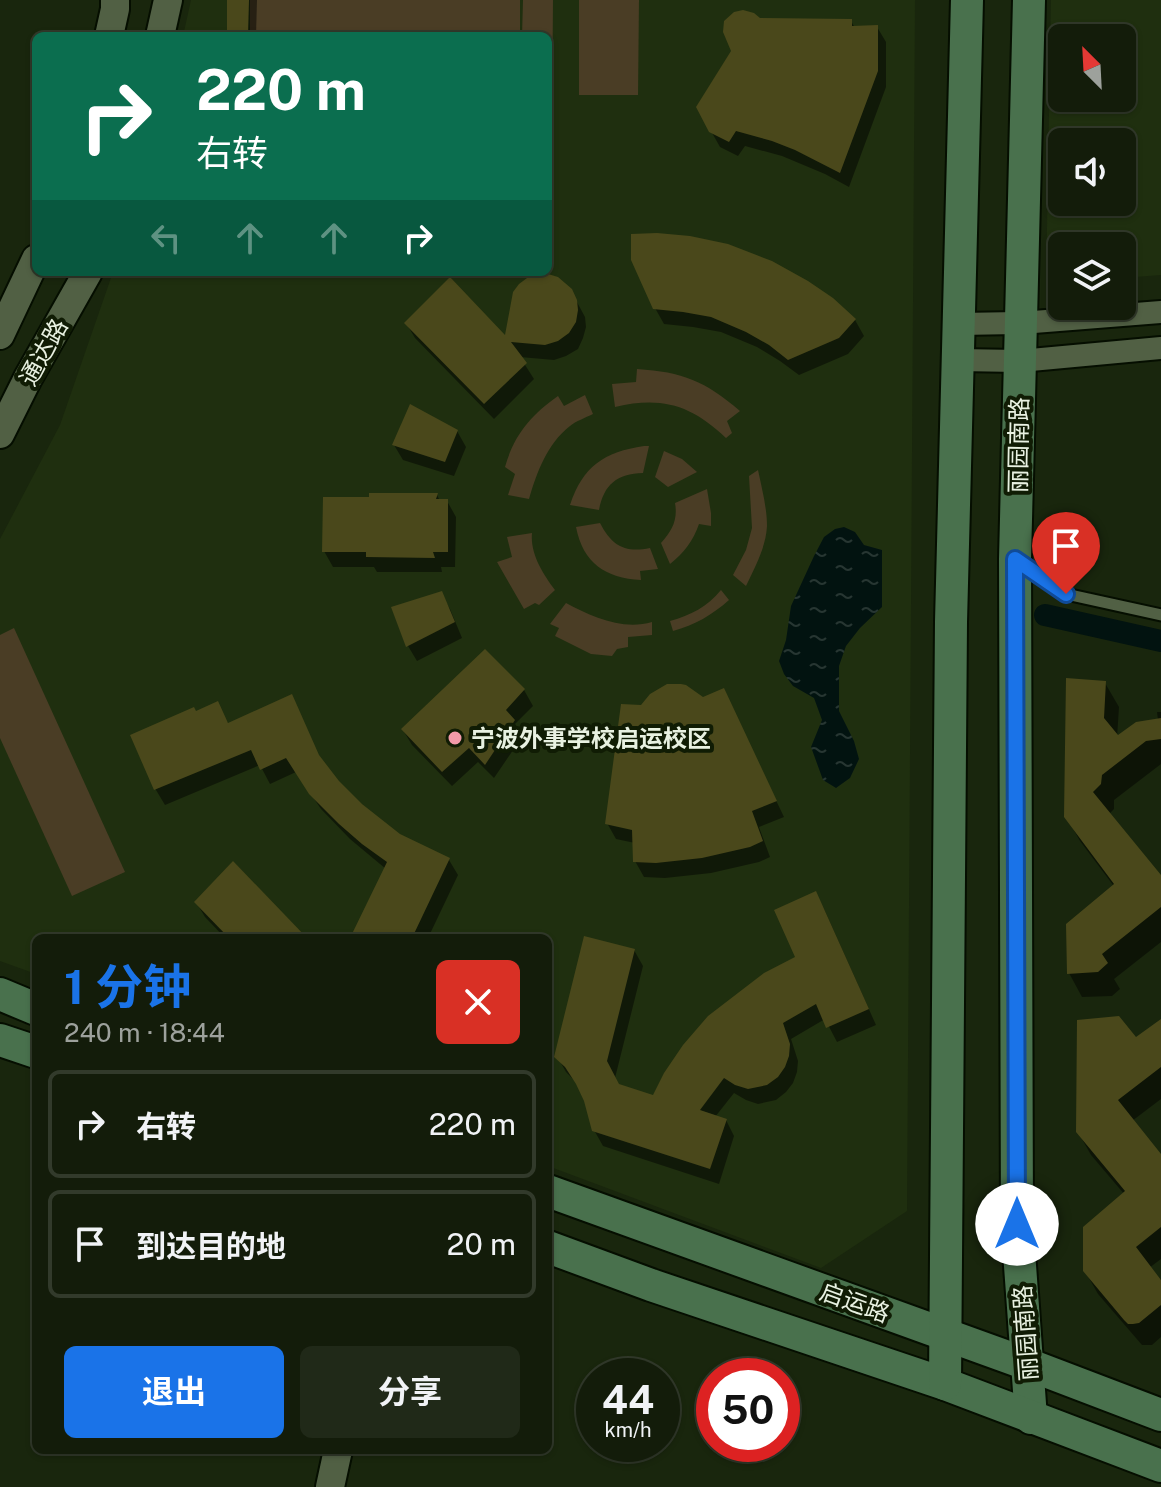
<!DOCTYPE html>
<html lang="zh">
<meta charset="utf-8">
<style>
body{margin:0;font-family:"Public Sans","Noto Sans SC",sans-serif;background:#202918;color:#f1f3f6;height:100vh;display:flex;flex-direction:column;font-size:30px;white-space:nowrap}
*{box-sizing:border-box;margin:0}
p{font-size:26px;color:#9da19c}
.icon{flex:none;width:44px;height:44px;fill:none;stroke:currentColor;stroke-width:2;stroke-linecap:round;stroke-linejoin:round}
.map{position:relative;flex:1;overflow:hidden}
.sheet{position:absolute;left:32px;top:934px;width:520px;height:520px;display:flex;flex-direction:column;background:#131c0a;border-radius:12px;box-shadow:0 2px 6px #0004,0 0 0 2px #323a2b}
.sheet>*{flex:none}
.guide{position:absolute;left:32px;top:32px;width:520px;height:244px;border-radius:12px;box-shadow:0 2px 6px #0004,0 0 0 2px #323a2b;background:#0b6e4f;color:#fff;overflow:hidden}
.needle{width:52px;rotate:336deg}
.buttons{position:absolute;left:1048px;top:24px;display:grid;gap:16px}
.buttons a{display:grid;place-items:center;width:88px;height:88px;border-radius:12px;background:#131c0a;box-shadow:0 2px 6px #0004,0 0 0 2px #323a2b;font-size:40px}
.speed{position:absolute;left:576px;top:1358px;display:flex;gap:16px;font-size:40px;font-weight:700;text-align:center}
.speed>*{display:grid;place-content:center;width:104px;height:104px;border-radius:50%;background:#131c0a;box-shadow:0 2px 6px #0004,0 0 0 2px #323a2b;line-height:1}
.speed small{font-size:20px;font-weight:400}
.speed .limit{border:12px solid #d22;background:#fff;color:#111}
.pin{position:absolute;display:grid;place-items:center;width:68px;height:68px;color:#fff;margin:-82px -34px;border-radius:50% 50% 50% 0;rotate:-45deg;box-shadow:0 0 8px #0007}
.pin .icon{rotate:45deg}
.me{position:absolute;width:88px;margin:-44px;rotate:0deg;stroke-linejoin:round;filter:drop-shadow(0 0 6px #0008)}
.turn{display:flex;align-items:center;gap:28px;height:168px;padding:0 32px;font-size:36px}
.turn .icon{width:104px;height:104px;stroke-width:2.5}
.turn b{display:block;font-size:56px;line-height:68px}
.lanes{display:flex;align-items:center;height:76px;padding:0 32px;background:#0003;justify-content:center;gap:40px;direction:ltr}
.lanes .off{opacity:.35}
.round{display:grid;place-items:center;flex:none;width:84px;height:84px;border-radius:12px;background:#202918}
.summary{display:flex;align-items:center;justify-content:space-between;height:136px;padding:0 32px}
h1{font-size:48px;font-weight:700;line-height:60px;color:#1a73e8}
.action{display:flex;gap:16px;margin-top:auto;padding:16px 32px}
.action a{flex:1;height:92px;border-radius:12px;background:#1a73e8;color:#fff;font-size:32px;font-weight:700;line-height:92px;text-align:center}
.action a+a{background:#202918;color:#f1f3f6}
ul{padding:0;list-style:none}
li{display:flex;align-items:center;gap:24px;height:108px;margin:0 16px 12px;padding:0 16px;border:4px solid #323a2b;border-radius:12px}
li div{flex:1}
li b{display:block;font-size:30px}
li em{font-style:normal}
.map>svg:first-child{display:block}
.built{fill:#1f2f0f;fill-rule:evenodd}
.green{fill:#4a3d25}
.water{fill:url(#water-ripples)}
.shadow{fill:#0007}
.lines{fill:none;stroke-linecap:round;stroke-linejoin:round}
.canal{stroke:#021310;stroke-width:22}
.building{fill:#4a481b}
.service-casing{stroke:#050e00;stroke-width:15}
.minor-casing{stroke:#050e00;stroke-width:26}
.tertiary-casing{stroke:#050e00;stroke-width:32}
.secondary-casing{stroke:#050e00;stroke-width:36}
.service{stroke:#516044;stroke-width:11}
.minor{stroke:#516044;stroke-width:22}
.tertiary{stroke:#516044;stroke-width:28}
.secondary{stroke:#49714d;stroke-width:32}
.route-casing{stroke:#114b97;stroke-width:20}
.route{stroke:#1a73e8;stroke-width:14}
.poi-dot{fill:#f39aa9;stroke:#101c04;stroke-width:3}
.labels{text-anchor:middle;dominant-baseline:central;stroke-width:8;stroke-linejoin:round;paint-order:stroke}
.street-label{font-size:24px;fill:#e8f1e1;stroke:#101c04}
.poi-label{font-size:24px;font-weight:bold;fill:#e8f1e1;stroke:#101c04;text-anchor:start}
</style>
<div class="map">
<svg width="1161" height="1487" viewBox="0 0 1161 1487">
<defs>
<pattern id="water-ripples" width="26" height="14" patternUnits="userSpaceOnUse" patternTransform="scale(2)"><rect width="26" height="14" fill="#021310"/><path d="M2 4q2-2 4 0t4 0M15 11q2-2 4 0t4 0" fill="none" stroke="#273632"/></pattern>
</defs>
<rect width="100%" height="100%" fill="#19260d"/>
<g class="built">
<polygon points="191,0 915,0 907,1211 821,1268 548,1166 548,938 36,938 36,974 0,961 0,539 60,425 113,272 548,272 548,36 183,36"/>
<path d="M 1051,0 L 1161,0 L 1161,275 L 1122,278 L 1122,246 L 1062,246 L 1062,284 L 1046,285 ZM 1062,38 L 1122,38 L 1122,98 L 1062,98 ZM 1062,142 L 1122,142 L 1122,202 L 1062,202 Z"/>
</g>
<g class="green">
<rect x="250" y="0" width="270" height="36"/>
<polygon points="523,0 553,0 552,123 548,138 548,36 522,36"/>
<polygon points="579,0 639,0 638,95 579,95"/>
<path d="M 637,369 C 683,372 705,381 740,411 L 727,421 L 732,433 L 726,438 C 691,405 662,396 615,407 L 612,384 L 636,382 Z"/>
<path d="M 585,395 L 593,414 C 585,418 576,421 570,426 C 547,444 537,472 529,499 L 508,495 L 515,474 L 505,467 C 514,435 531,415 558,396 L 564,406 Z"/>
<path d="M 644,446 L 649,446 L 643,473 C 617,474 604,484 599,510 L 570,505 C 583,466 604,452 644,446 Z"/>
<polygon points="664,451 682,459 697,472 668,487 655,477"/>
<path d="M 758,470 C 762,489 767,508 767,526 C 766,547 755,567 746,586 L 733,575 L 746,550 L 752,528 L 749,476 Z"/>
<path d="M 707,489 L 711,513 L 711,526 L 699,524 C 693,541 684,553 670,564 L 661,543 C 672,531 678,520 675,503 Z"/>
<path d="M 600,523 C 612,546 625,553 650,548 L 658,569 L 640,571 L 641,580 C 605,578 583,563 576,527 Z"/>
<path d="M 532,533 C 530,554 543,574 555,590 L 539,605 L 535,603 L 524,609 L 497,562 L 512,557 L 507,537 Z"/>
<path d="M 721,590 L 729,600 C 712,615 695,625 673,631 L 670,621 C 691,615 707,607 721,590 Z"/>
<path d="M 566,603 C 591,616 622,631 652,622 L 652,635 L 628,637 L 628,647 L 617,649 L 612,656 L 591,654 L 555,636 L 559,628 L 550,624 Z"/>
<polygon points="14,628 125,872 72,896 0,738 0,635"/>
</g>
<polygon class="water" points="844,527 855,532 864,545 882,550 882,607 860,628 846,646 839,666 839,711 854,741 859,759 850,778 836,788 823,780 811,747 822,720 814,698 793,686 784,674 779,661 786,640 791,606 814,556 824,537 835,529"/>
<g class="shadow">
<polygon points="229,0 257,0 256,36 229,36"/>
<polygon points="759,20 851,21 855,28 877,27 886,42 886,87 849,187 825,174 782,156 745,146 738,156 720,147 711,131"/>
<polygon points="571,291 585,317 586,327 583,338 578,349 566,356 554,360 520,357 534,379 494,419 415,338 406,323 506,339"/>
<polygon points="655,308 855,320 864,336 848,354 799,375 780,361 757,347 721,332 693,327 664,324"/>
<polygon points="457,431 466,447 454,476 403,460 394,445"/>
<polygon points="437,495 440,501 447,501 456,517 455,567 441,567 442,572 377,572 374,567 333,567 324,551"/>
<polygon points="441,594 450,609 462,638 417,661 408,646 393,608"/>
<polygon points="1105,683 1119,707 1117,738 1158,720 1157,712 1161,712 1161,764 1114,800 1114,809 1109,814 1161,878 1161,942 1114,979 1120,989 1112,996 1082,997 1069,973 1113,885 1080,841 1066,816"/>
<polygon points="524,690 533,706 515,724 522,737 494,778 478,762 452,786 412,745 403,730"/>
<polygon points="723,690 784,817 759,827 770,857 759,862 711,873 665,878 644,877 635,861 635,843 616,839 607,823 642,707 702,699"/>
<polygon points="217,703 229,725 322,763 337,783 399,836 449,860 458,875 428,938 352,938 386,869 350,839 321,809 296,772 270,784 260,765 165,805 156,790 132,736 195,714"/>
<polygon points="816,894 824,909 876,1025 837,1042 825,1019 791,1039 798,1061 797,1072 793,1083 786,1092 776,1100 758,1104 746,1100 734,1093 715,1117 726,1120 734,1136 719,1184 603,1146 594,1130 586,1101 577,1083 566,1072 557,1056 634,950 643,966 615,1078 619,1086 654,1098 797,957"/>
<polygon points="196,902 304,938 225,938 205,917"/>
<polygon points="1161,1026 1161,1099 1132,1121 1161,1157 1161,1259 1149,1268 1157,1279 1161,1279 1161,1337 1152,1345 1142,1345 1098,1294 1085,1271 1125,1195 1091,1155 1078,1132 1135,1040"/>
</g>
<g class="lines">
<polyline class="canal" points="1045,615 1161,641"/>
</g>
<g class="building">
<polygon points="227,0 249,0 248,36 227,36"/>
<polygon points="743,10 754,13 760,18 852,19 852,26 878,25 878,71 840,173 795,150 772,141 736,131 729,142 709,132 696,107 731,51 723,32 724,21 734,12"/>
<polygon points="657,233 690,236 728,244 772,261 808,281 833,298 856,319 839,338 788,360 769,345 746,332 711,317 683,312 653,309 631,260 631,234"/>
<polygon points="548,274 558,277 572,289 577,300 578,310 576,322 569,333 558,341 545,345 511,342 527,363 484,404 404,323 450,277 505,335 513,292 519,284 527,278 538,275"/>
<polygon points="410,404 458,430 445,462 392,445"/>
<polygon points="369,493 438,493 436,499 448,499 448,552 433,552 435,558 366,557 366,552 322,552 323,497 369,497"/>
<polygon points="442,591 455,622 406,647 391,607"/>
<polygon points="485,649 525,689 506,710 515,720 485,765 469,748 442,772 401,729"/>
<polygon points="1066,678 1106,681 1104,718 1118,735 1136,722 1161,718 1161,739 1146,741 1102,775 1101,784 1093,792 1161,875 1161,907 1102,954 1108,963 1098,972 1067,974 1066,924 1114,884 1064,817"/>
<polygon points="667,684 681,684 686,685 703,697 724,688 777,801 752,811 763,841 750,847 702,858 656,863 633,862 632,830 605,824 621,704 641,705 650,694"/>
<polygon points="292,694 319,755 339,781 362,804 400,834 450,858 412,938 350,938 387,862 362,844 339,824 309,794 286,758 260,770 251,750 154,790 130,735 194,707 196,711 218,701 228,723"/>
<polygon points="233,861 307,938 229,938 194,902"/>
<polygon points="816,891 869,1009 826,1028 816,1004 783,1023 790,1044 789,1056 785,1067 778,1077 767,1085 748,1089 735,1085 724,1078 700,1110 727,1119 710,1169 592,1131 584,1101 576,1084 565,1067 554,1057 584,936 635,949 607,1061 619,1084 653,1095 664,1073 683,1045 708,1016 764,973 795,957 774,910"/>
<polygon points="1119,1016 1136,1037 1161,1019 1161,1067 1118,1100 1161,1154 1161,1227 1136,1247 1161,1280 1161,1305 1139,1323 1133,1324 1128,1324 1124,1320 1083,1271 1083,1227 1125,1191 1076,1132 1077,1020"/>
</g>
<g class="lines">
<g class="service-casing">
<polyline id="service" points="1019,561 1066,594 1161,615"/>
</g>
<g class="minor-casing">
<g id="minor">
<polyline points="959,324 1021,323 1161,312"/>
<polyline points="958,360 1020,361 1161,348"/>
</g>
</g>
<g class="tertiary-casing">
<g id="tertiary">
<polyline points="109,36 115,9 115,0"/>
<polyline points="160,36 168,0"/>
<polyline points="0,335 36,259"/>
<polyline points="0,434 28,378 88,272"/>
<polyline points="330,1487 338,1450"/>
</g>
</g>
<g class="secondary-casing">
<g id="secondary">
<polyline points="1029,0 1015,559 1017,1224 1031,1418"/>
<polyline points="0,994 36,1009"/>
<polyline points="0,1040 36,1052"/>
<polyline points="548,1191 1027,1364 1161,1415"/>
<polyline points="548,1247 651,1285 945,1384 1161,1466"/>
<polyline points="945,1384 951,622 967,0"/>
</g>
</g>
<use href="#service" class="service"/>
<use href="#minor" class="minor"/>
<use href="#tertiary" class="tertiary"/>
<use href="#secondary" class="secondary"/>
</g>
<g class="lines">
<g class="route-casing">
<polyline id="route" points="1017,1224 1015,559 1066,594"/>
</g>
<use href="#route" class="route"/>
</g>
<circle class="poi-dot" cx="455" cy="738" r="8"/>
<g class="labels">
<g class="street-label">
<text transform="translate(43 352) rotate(-61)">通达路</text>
<text transform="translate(1018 445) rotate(-89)">丽园南路</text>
<text transform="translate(855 1302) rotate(20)">启运路</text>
<text transform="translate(1025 1333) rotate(-94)">丽园南路</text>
</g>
<g class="poi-label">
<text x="471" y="738">宁波外事学校启运校区</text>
</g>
</g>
</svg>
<div class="buttons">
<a><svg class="needle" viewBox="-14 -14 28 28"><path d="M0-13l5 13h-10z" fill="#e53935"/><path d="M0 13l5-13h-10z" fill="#9da19c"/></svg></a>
<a><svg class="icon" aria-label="sound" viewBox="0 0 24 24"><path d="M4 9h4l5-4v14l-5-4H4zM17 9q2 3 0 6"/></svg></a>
<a><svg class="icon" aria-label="layers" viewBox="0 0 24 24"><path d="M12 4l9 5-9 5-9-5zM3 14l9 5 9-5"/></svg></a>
</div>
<div class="speed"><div>44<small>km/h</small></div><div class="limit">50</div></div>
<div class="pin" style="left:1066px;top:594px;background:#d93025"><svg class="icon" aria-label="arrive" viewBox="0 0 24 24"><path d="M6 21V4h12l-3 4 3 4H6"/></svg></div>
<svg class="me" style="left:1017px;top:1224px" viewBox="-20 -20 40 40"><circle r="19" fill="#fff"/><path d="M0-13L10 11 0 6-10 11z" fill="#1a73e8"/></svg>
<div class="guide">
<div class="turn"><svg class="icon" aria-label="right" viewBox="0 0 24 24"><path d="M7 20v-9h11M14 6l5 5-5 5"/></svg><div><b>220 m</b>右转</div></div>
<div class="lanes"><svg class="icon off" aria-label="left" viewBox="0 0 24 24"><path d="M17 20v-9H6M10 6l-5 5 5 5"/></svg><svg class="icon off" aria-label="ahead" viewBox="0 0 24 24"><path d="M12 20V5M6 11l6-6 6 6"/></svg><svg class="icon off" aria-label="ahead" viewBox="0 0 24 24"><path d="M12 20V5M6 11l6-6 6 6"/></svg><svg class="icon" aria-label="right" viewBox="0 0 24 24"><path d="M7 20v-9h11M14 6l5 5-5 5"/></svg></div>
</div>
<section class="sheet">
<div class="summary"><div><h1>1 分钟</h1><p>240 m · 18:44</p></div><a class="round" style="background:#d93025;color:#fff"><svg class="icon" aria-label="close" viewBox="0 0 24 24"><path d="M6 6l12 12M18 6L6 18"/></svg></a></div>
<ul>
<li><svg class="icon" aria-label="right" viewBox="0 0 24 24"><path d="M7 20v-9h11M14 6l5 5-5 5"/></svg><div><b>右转</b></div><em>220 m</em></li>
<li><svg class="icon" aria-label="arrive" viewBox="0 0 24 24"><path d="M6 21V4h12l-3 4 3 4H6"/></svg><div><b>到达目的地</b></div><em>20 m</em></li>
</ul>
<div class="action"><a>退出</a><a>分享</a></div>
</section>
</div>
